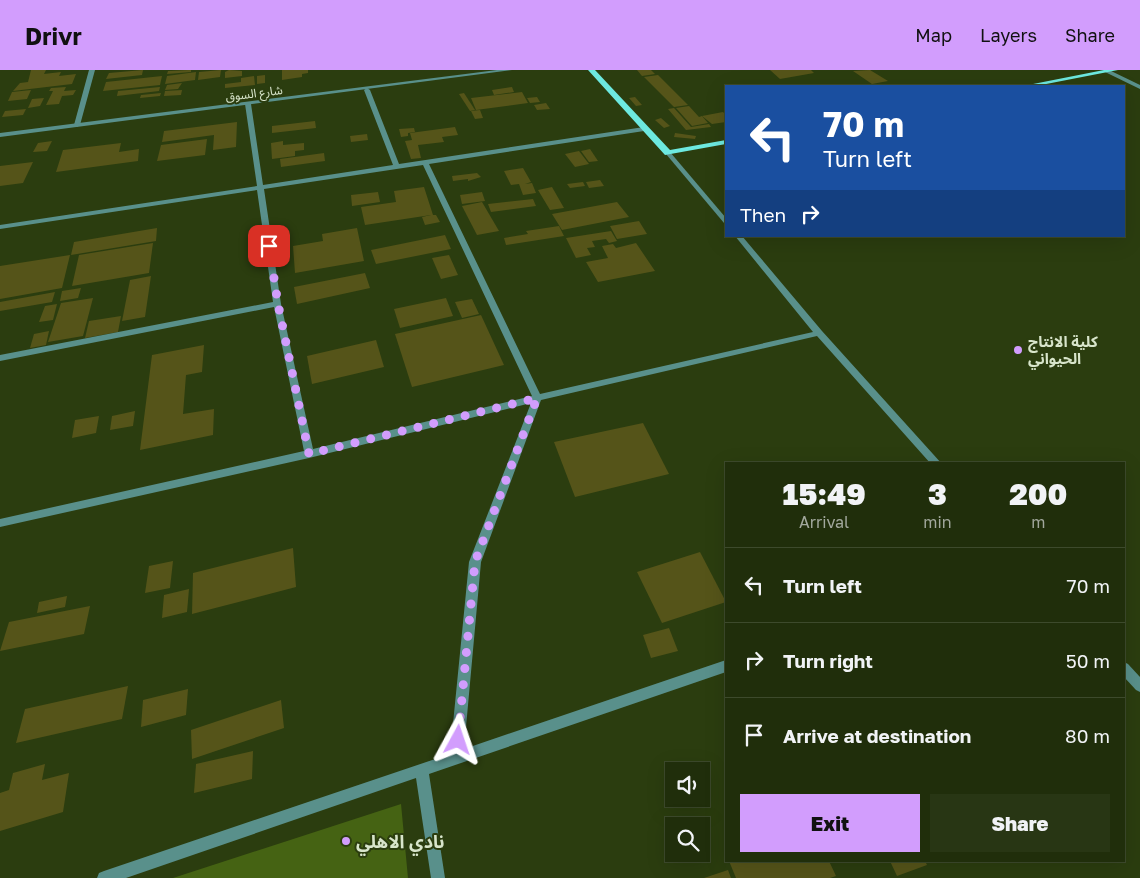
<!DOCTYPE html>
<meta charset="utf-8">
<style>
body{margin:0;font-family:"Golos Text","Noto Sans Arabic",sans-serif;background:#283614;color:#f1f3f6;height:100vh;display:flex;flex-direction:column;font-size:19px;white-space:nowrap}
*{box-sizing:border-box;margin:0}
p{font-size:16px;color:#a2a89d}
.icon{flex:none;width:28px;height:28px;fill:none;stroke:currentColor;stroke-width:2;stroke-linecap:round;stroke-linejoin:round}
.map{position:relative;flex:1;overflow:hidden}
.side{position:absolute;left:725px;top:392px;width:400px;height:400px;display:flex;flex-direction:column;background:#202e0b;border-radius:0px;box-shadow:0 5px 20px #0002,0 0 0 1px #3d4a2c}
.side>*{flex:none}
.hud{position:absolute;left:725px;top:15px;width:400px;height:152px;border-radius:0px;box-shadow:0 5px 20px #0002,0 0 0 1px #3d4a2c;background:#1a4fa0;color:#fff;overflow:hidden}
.fabs{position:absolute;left:665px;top:692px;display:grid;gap:10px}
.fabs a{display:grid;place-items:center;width:45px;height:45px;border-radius:0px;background:#202e0b;box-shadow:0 5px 20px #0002,0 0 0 1px #3d4a2c;font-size:25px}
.pin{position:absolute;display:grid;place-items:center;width:42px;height:42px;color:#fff;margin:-21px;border-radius:10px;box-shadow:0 2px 8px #0006}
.me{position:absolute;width:55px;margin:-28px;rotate:5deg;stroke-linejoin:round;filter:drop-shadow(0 0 4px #0008)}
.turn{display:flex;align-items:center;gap:18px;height:105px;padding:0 15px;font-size:22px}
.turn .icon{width:65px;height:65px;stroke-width:2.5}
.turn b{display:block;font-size:35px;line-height:42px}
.then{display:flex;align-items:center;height:48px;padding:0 15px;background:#0003;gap:10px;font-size:19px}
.eta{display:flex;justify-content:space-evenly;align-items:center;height:85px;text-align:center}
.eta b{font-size:30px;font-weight:800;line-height:35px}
.action{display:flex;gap:10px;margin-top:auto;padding:10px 15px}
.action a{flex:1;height:58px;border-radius:0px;background:#d29dfd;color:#111;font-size:20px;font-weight:800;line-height:58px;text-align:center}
.action a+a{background:#283614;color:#f1f3f6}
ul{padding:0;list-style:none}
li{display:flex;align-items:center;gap:15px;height:75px;padding:0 15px;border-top:1px solid #3d4a2c}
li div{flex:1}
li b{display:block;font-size:19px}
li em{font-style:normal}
header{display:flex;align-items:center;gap:30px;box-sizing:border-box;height:70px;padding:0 25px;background:#d29dfd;color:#111}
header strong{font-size:24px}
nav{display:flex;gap:28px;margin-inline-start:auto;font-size:18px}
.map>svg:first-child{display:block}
.green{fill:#456313}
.building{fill:#555419}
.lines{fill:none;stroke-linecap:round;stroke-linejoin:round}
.minor{fill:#59908b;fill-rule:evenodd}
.tertiary{fill:#59908b;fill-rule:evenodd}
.primary{fill:#6de9e0;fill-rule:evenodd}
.route{stroke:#d29dfd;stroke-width:9;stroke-dasharray:0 16.2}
.poi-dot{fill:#d29dfd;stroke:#2b3d0f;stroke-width:2}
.labels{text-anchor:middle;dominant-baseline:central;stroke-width:4;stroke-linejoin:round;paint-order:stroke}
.far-street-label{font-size:12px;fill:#d8e5cb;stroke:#2b3d0f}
.poi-label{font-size:15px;font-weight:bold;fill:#d8e5cb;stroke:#2b3d0f;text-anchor:start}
.near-poi-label{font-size:18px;font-weight:bold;fill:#d8e5cb;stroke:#2b3d0f;text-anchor:start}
</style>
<header>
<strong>Drivr</strong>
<nav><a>Map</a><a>Layers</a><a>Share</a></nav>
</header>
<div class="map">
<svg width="1140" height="808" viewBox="0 0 1140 808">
<rect width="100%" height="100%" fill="#2b3d0f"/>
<polygon class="green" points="401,734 408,808 173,808"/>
<g class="building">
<polygon points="31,0 46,0 44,4 61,2 59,6 76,4 72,14 13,21 20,13 28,12"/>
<polygon points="143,0 142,5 106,9 109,3"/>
<polygon points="191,0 191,2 167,4 168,1"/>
<polygon points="221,0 220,7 198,10 199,2"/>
<polygon points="229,0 242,1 242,6 225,8 225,2"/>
<polygon points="282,0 308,0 308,3 302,4 302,7 282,10"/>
<polygon points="637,0 651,0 655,4 642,6"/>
<polygon points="770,0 811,0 814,3 780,9"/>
<polygon points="870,0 888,11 872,14 853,1"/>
<polygon points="196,2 195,10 165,14 167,6"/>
<polygon points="265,5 265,13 257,14 257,6"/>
<polygon points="658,5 688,35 674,37 644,7"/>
<polygon points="162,6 160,15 103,21 106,12"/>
<polygon points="254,6 255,15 225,18 225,14 241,12 241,8"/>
<polygon points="182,13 178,19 165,20 167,15"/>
<polygon points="66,17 64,21 76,20 73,25 62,26 59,34 46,35 53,21 49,21 51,18"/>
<polygon points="160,17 159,21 117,26 118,21"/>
<polygon points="512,17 514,22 494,25 492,20"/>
<polygon points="31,20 27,29 8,31 12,22"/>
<polygon points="182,20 181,25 164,26 165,21"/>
<polygon points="522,22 528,33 476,40 471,28"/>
<polygon points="161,23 160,26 140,28 141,25"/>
<polygon points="464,23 475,40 470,41 459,24"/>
<polygon points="537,27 540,32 530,33 527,28"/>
<polygon points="635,27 642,35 636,36 629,28"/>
<polygon points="44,28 40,36 28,38 32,29"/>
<polygon points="546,33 550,39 537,40 534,35"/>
<polygon points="689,36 699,47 702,46 708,53 692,56 676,38"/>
<polygon points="674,38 691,57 709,54 711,57 686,60 668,39"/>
<polygon points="26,39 23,45 2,47 5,41"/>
<polygon points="480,40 483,48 475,49 471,41"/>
<polygon points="723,42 726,45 726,52 712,54 702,46"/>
<polygon points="661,48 670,56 664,58 655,50"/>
<polygon points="315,51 316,58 272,63 272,56"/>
<polygon points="237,52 236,77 213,80 214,65 162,72 164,61"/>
<polygon points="455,57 458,65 442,67 444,72 418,75 421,88 411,89 405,71 412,70 410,63"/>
<polygon points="414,58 415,62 408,63 408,66 401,67 399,59"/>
<polygon points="675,63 696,66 695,69 674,67"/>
<polygon points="367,64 368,70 351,72 350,66"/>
<polygon points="207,69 205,85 157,91 161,75"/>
<polygon points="52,71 47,81 33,82 38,73"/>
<polygon points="283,71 283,75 304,73 304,80 295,81 295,86 272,89 271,73"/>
<polygon points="121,73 119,82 139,79 138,91 56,102 63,80"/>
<polygon points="590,79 598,91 589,92 581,81"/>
<polygon points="579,81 589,94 575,97 565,84"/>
<polygon points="324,83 325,91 281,97 280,89"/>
<polygon points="33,92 23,113 0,116 0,96"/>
<polygon points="523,98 531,112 525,114 532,113 536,123 523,125 519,114 511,115 504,101"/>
<polygon points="477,103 481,107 468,111 468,109 453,111 452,106"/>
<polygon points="600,110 604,116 589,118 586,112"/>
<polygon points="583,112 585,116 570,118 567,114"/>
<polygon points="424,117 433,145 436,145 440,152 425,155 422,147 431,145 365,155 361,137 396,132 394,121"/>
<polygon points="552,117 564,138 550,140 538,120"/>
<polygon points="378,122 380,132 352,136 351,125"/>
<polygon points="482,122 485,131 462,134 460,125"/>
<polygon points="533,129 536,136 491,142 488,134"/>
<polygon points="482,132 499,161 477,165 462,136"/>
<polygon points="617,132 629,147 562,160 552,144"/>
<polygon points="639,151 647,164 617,169 610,156"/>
<polygon points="559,156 564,166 506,175 504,168 528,164 526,161"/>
<polygon points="157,158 156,171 71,185 74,172"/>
<polygon points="357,158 364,191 295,203 293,176 323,171 322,164"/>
<polygon points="611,161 617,171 609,173 606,169 592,171 595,177 587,178 591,185 576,188 566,168"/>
<polygon points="445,165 451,179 376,194 371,180"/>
<polygon points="153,173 149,203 72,216 79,185"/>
<polygon points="636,173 655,201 598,212 586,192 608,188 602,176 613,174 616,178"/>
<polygon points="70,185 62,218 0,229 0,196"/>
<polygon points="449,185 458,205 441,209 432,188"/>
<polygon points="365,203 370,218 297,234 294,217"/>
<polygon points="151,206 145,247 122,251 130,210"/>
<polygon points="81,218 78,228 60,231 62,221"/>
<polygon points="55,222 52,232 0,241 0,232"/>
<polygon points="93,228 83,266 48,272 61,233"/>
<polygon points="446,228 453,246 400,258 394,239"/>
<polygon points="472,229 479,244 462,248 455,232"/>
<polygon points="57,234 53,250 39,252 45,236"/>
<polygon points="481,245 504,295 412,317 395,264"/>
<polygon points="121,246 118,262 85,268 89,251"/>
<polygon points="49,261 46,275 30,278 34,264"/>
<polygon points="376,270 384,297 312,314 307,286"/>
<polygon points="204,275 202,302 186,305 183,344 214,339 213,365 140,380 152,285"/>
<polygon points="135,341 133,356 110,360 112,346"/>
<polygon points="99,346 96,363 72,368 75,350"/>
<polygon points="643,353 669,404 575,427 554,372"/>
<polygon points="293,478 296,517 192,544 193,503"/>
<polygon points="700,482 726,532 662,553 637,502"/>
<polygon points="173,491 170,518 145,523 149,496"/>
<polygon points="189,519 187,542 162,548 164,525"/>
<polygon points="67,526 65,537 37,543 39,532"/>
<polygon points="90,536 84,564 0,581 9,552"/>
<polygon points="669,558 678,581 651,588 643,565"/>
<polygon points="128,616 122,649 16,673 25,639"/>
<polygon points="188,619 186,645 141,657 143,630"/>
<polygon points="281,630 284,658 192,689 191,660"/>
<polygon points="253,681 252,709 194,723 196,694"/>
<polygon points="45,694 42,710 69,703 63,742 0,761 0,723 9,720 13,703"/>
<polygon points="729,791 829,791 836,806 830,808 736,808"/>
<polygon points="890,791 925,791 927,795 897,806"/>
<polygon points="728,800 731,808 704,808"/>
</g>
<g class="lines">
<g class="minor">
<polygon points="89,0 95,0 80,55 77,57 74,55"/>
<polygon points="1105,0 1109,0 1140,15 1140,19 1105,2"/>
<path d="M 367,18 L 370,20 L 399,94 L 644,57 L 647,59 L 644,61 L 429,94 L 540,324 L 813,262 L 735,166 L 742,166 L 822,261 L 942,394 L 931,394 L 817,266 L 541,330 L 481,492 L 464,679 L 726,590 L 726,602 L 429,704 L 445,808 L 431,808 L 416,708 L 126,808 L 97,808 L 99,803 L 104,801 L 450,684 L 469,492 L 531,333 L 309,388 L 0,457 L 0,449 L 304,381 L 274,237 L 0,291 L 0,285 L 273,232 L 257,120 L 0,159 L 0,155 L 257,116 L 245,34 L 248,32 L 251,34 L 263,115 L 393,95 L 364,20 ZM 423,95 L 532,326 L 313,379 L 281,234 L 264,119 Z"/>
<polygon points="666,82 670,82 726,148 726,154 724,153 666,84"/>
<polygon points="1124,592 1128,594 1140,607 1140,622 1136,620 1124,607"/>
</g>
<polygon class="tertiary" points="497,0 512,0 0,67 0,63"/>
<g class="primary">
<polygon points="588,0 595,0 670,80 726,70 726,74 665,85"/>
<polygon points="1104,0 1118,0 1036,16 1023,16"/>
</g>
</g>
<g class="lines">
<polyline class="route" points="269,176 278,234 309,384 537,328 475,492 458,670"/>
</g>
<g class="poi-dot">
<circle cx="1018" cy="280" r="5"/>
<circle cx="346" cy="771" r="5"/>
</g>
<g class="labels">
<g class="far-street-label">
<text transform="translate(254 23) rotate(-7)">شارع السوق</text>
</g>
<g class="poi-label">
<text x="1028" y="271">كلية الانتاج<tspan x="1028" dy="17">الحيواني</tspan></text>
</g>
<g class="near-poi-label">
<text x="356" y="771">نادي الاهلي</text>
</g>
</g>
</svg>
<div class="fabs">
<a><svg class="icon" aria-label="sound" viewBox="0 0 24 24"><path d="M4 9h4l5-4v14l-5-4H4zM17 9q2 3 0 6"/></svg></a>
<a><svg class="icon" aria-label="search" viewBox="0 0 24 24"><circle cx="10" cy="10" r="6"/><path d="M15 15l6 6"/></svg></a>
</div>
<div class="pin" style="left:269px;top:176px;background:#d93025"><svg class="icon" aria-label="arrive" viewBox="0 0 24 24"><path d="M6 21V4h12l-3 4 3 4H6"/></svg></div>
<svg class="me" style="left:458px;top:670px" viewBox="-20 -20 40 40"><path d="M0-17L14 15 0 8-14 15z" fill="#d29dfd" stroke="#fff" stroke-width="4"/></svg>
<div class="hud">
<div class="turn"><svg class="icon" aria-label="left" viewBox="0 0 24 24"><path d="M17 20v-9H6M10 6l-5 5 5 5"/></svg><div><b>70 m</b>Turn left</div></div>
<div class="then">Then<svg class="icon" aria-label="right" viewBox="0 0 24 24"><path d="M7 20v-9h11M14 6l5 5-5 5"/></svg></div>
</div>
<section class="side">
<div class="eta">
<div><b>15:49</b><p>Arrival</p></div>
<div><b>3</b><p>min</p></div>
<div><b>200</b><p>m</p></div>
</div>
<ul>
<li><svg class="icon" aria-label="left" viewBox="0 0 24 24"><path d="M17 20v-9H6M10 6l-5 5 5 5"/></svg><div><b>Turn left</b></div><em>70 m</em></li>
<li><svg class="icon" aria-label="right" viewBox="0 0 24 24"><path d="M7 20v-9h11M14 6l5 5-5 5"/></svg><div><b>Turn right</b></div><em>50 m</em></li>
<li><svg class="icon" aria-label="arrive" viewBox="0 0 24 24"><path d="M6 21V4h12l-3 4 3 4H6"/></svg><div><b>Arrive at destination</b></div><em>80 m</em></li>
</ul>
<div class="action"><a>Exit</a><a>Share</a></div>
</section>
</div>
